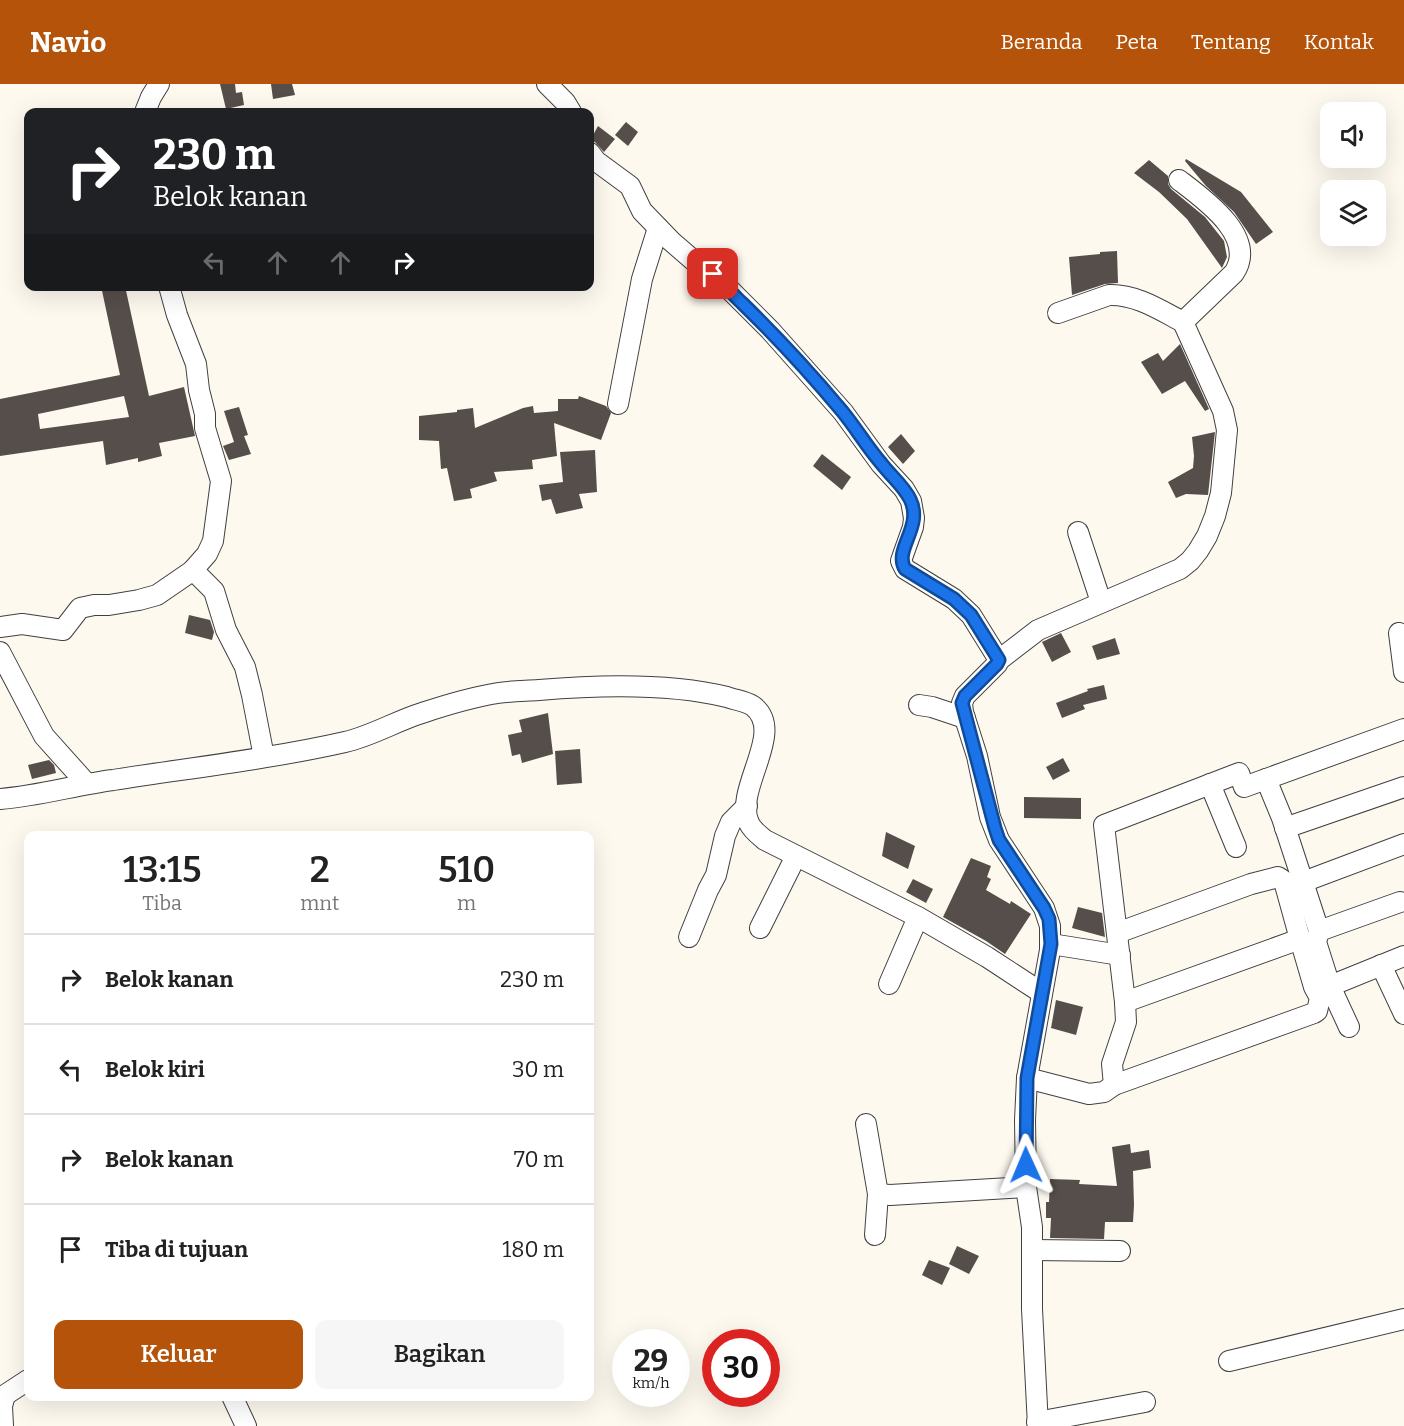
<!DOCTYPE html>
<html lang="id">
<style>
body{margin:0;font-family:Bitter,serif;background:#f6f6f6;color:#222;height:100vh;display:flex;flex-direction:column;font-size:22px;white-space:nowrap}
*{box-sizing:border-box;margin:0}
p{font-size:20px;color:#767676}
.icon{flex:none;width:33px;height:33px;fill:none;stroke:currentColor;stroke-width:2;stroke-linecap:round;stroke-linejoin:round}
.map{position:relative;flex:1;overflow:hidden}
.sheet{position:absolute;left:24px;top:747px;width:570px;height:570px;display:flex;flex-direction:column;background:#fff;border-radius:12px;box-shadow:0 6px 24px #0002}
.sheet>*{flex:none}
.guide{position:absolute;left:24px;top:24px;width:570px;height:183px;border-radius:12px;box-shadow:0 6px 24px #0002;background:#202124;color:#fff;overflow:hidden}
.controls{position:absolute;left:1320px;top:18px;display:grid;gap:12px}
.controls a{display:grid;place-items:center;width:66px;height:66px;border-radius:12px;background:#fff;box-shadow:0 6px 24px #0002;font-size:30px}
.speed{position:absolute;left:612px;top:1245px;display:flex;gap:12px;font-size:30px;font-weight:700;text-align:center}
.speed>*{display:grid;place-content:center;width:78px;height:78px;border-radius:50%;background:#fff;box-shadow:0 6px 24px #0002;line-height:1}
.speed small{font-size:15px;font-weight:400}
.speed .limit{border:9px solid #d22;background:#fff;color:#111}
.pin{position:absolute;display:grid;place-items:center;width:51px;height:51px;color:#fff;margin:-26px;border-radius:12px;box-shadow:0 3px 9px #0006}
.me{position:absolute;width:66px;margin:-33px;rotate:359deg;stroke-linejoin:round;filter:drop-shadow(0 0 4px #0008)}
.turn{display:flex;align-items:center;gap:21px;height:126px;padding:0 30px;font-size:27px}
.turn .icon{width:78px;height:78px;stroke-width:2.5}
.turn b{display:block;font-size:42px;line-height:51px}
.lanes{display:flex;align-items:center;height:57px;padding:0 30px;background:#0003;justify-content:center;gap:30px;direction:ltr}
.lanes .off{opacity:.35}
.eta{display:flex;justify-content:space-evenly;align-items:center;height:102px;text-align:center}
.eta b{font-size:36px;font-weight:600;line-height:42px}
.cta{display:flex;gap:12px;margin-top:auto;padding:12px 30px}
.cta a{flex:1;height:69px;border-radius:12px;background:#b45309;color:#fff;font-size:24px;font-weight:600;line-height:69px;text-align:center}
.cta a+a{background:#f6f6f6;color:#222}
ul{padding:0;list-style:none}
li{display:flex;align-items:center;gap:18px;height:90px;padding:0 30px;border-top:2px solid #e0e0e0}
li div{flex:1}
li b{display:block;font-size:22px}
li em{font-style:normal}
header{display:flex;align-items:center;gap:36px;box-sizing:border-box;height:84px;padding:0 30px;background:#b45309;color:#fff}
header strong{font-size:28px}
nav{display:flex;gap:33px;margin-inline-start:auto;font-size:21px}
.map>svg:first-child{display:block}
.building{fill:#554e4a;fill-rule:evenodd}
.lines{fill:none;stroke-linecap:round;stroke-linejoin:round}
.minor-casing{stroke:#404040;stroke-width:22}
.minor{stroke:#fff;stroke-width:20}
.route-casing{stroke:#114b97;stroke-width:15}
.route{stroke:#1a73e8;stroke-width:10}
</style>
<header>
<strong>Navio</strong>
<nav><a>Beranda</a><a>Peta</a><a>Tentang</a><a>Kontak</a></nav>
</header>
<div class="map">
<svg width="1404" height="1342" viewBox="0 0 1404 1342">
<rect width="100%" height="100%" fill="#fdf9ef"/>
<g class="building">
<polygon points="220,0 235,0 236,9 242,8 244,21 226,25"/>
<polygon points="271,0 292,0 295,11 273,15"/>
<polygon points="626,38 638,48 628,62 615,51"/>
<polygon points="598,42 615,55 604,68 595,58 590,57"/>
<polygon points="1186,75 1241,108 1273,148 1256,160 1234,128 1206,102 1185,77"/>
<polygon points="1149,76 1168,92 1168,100 1171,105 1205,133 1224,157 1227,173 1222,184 1187,135 1159,108 1134,89"/>
<polygon points="1117,167 1118,199 1105,200 1072,211 1069,173 1100,170 1100,168"/>
<path d="M 101,202 L 125,202 L 149,312 L 184,303 L 195,352 L 159,359 L 162,372 L 138,378 L 138,374 L 106,381 L 103,357 L 0,372 L 0,315 L 120,291 ZM 124,312 L 129,333 L 40,345 L 38,330 Z"/>
<polygon points="1180,260 1209,325 1205,327 1185,297 1162,310 1141,278 1158,269 1163,277"/>
<polygon points="579,312 606,322 611,329 601,356 554,339 557,372 532,376 533,385 494,388 497,397 470,405 472,414 454,417 447,384 441,385 439,357 419,356 419,332 457,328 457,326 473,324 475,344 523,324 533,322 534,329 558,327 558,315 578,315"/>
<polygon points="239,323 248,351 244,352 251,370 229,376 223,362 234,358 224,327"/>
<polygon points="1215,348 1208,411 1186,410 1176,414 1168,398 1193,384 1194,372 1192,353"/>
<polygon points="901,350 915,367 903,380 888,363"/>
<polygon points="595,366 597,408 579,410 583,424 556,430 551,415 542,417 539,401 563,398 560,368"/>
<polygon points="822,370 851,393 842,406 813,382"/>
<polygon points="189,531 210,536 214,548 212,556 185,549"/>
<polygon points="1061,549 1071,568 1052,578 1042,558"/>
<polygon points="1115,554 1120,570 1097,576 1092,562"/>
<polygon points="1104,601 1107,615 1083,621 1085,625 1062,634 1056,619 1088,607 1087,605"/>
<polygon points="548,629 553,670 522,679 520,670 512,672 508,651 522,648 519,636"/>
<polygon points="580,665 582,699 557,701 555,667"/>
<polygon points="1063,674 1070,687 1053,696 1046,683"/>
<polygon points="49,676 54,681 56,689 32,695 28,681"/>
<polygon points="1024,713 1081,714 1081,735 1024,734"/>
<polygon points="886,748 915,762 908,785 882,772"/>
<polygon points="971,774 991,782 987,793 991,795 986,806 1010,820 1011,817 1031,830 1005,870 986,857 943,833"/>
<polygon points="913,795 933,805 926,819 906,808"/>
<polygon points="1078,823 1102,829 1105,853 1072,844"/>
<polygon points="1056,916 1083,923 1076,951 1051,944"/>
<polygon points="1130,1060 1131,1069 1149,1066 1151,1084 1133,1087 1134,1121 1133,1138 1105,1138 1104,1155 1050,1154 1051,1134 1046,1134 1046,1118 1049,1118 1050,1095 1080,1096 1079,1100 1117,1102 1112,1063"/>
<polygon points="957,1162 979,1172 969,1190 949,1180"/>
<polygon points="929,1176 950,1184 942,1201 922,1191"/>
</g>
<g class="lines">
<g class="minor-casing">
<g id="minor">
<polyline points="547,0 565,18 571,28"/>
<polyline points="145,28 151,13 159,0"/>
<polyline points="590,69 596,77 630,102 642,127 671,157 701,183 721,197 770,246 843,328 881,380 904,405 911,417 914,434 913,443 903,471 901,477 905,485 954,515 971,531 999,576"/>
<path d="M 1058,229 L 1109,211 C 1136,210 1160,226 1183,238"/>
<polyline points="618,320 642,195 658,144"/>
<polyline points="1078,448 1101,518"/>
<polyline points="193,486 214,507 226,546 245,583 252,611 264,673"/>
<polyline points="0,543 22,540 63,546 80,524 94,521 109,521 139,516 157,511 192,487 207,470 213,457 221,397 205,344 205,330 199,306 196,280 177,231 169,202"/>
<polyline points="1399,549 1404,588"/>
<polyline points="0,568 44,652 87,700"/>
<polyline points="919,621 932,623 965,634"/>
<polyline points="1266,695 1282,734 1319,847 1316,858 1330,902 1349,943"/>
<polyline points="1210,700 1236,763"/>
<path d="M 0,715 C 39,712 75,701 113,696 C 189,684 270,675 345,658 C 372,652 396,637 422,629 C 446,621 473,613 498,609 C 511,607 525,607 539,606 C 597,601 670,599 727,613 C 735,616 745,617 753,622 C 787,648 733,705 749,739 C 752,746 759,751 765,756 L 918,833 L 987,873 L 1042,909"/>
<polyline points="1285,744 1404,703"/>
<polyline points="1303,798 1404,760"/>
<polyline points="760,844 796,772"/>
<polyline points="1319,847 1400,818"/>
<polyline points="1117,849 1251,800 1278,793 1284,797 1300,855"/>
<polyline points="689,853 708,806 716,791 725,752 731,738 747,722"/>
<polyline points="1051,860 1120,871"/>
<polyline points="1381,881 1404,930"/>
<polyline points="889,900 918,833"/>
<polyline points="1330,902 1404,872"/>
<polyline points="1027,994 1089,1010 1104,1008 1114,1001 1314,929 1317,927 1320,914 1314,903 1300,855 1125,918"/>
<polyline points="1114,1001 1112,980 1126,938 1125,918 1104,741 1239,689 1244,703 1404,645"/>
<polyline points="866,1040 878,1110 875,1151"/>
<polyline points="878,1110 890,1111 1026,1103"/>
<polyline points="1032,1166 1120,1167"/>
<polyline points="1229,1277 1404,1235"/>
<polyline points="232,1312 246,1342"/>
<polyline points="1037,1338 1145,1318"/>
<polyline points="3,1342 2,1322 5,1311 28,1296"/>
<path d="M 1038,1342 L 1032,1225 L 1032,1143 L 1026,1103 L 1025,1036 L 1027,994 L 1050,866 L 1050,842 L 1044,824 L 999,756 L 990,733 L 977,672 L 963,628 L 962,619 L 965,612 L 997,580 L 999,576 L 1038,546 L 1180,485 L 1190,477 L 1198,467 L 1207,452 L 1215,432 L 1221,409 L 1227,346 L 1223,327 L 1183,238 L 1234,189 C 1258,153 1204,115 1179,96"/>
</g>
</g>
<use href="#minor" class="minor"/>
</g>
<g class="lines">
<g class="route-casing">
<path id="route" d="M 713,190 C 724,199 732,210 742,219 C 777,253 811,290 842,327 C 856,344 867,363 881,379 C 890,391 903,401 910,415 C 924,443 893,465 905,485 L 954,515 L 971,531 L 999,576 L 997,580 L 965,612 L 962,619 L 995,744 L 999,756 L 1044,824 L 1049,835 L 1051,860 L 1027,994 L 1026,1081"/>
</g>
<use href="#route" class="route"/>
</g>
</svg>
<div class="controls">
<a><svg class="icon" aria-label="sound" viewBox="0 0 24 24"><path d="M4 9h4l5-4v14l-5-4H4zM17 9q2 3 0 6"/></svg></a>
<a><svg class="icon" aria-label="layers" viewBox="0 0 24 24"><path d="M12 4l9 5-9 5-9-5zM3 14l9 5 9-5"/></svg></a>
</div>
<div class="speed"><div>29<small>km/h</small></div><div class="limit">30</div></div>
<div class="pin" style="left:713px;top:190px;background:#d93025"><svg class="icon" aria-label="arrive" viewBox="0 0 24 24"><path d="M6 21V4h12l-3 4 3 4H6"/></svg></div>
<svg class="me" style="left:1026px;top:1081px" viewBox="-20 -20 40 40"><path d="M0-17L14 15 0 8-14 15z" fill="#1a73e8" stroke="#fff" stroke-width="4"/></svg>
<div class="guide">
<div class="turn"><svg class="icon" aria-label="right" viewBox="0 0 24 24"><path d="M7 20v-9h11M14 6l5 5-5 5"/></svg><div><b>230 m</b>Belok kanan</div></div>
<div class="lanes"><svg class="icon off" aria-label="left" viewBox="0 0 24 24"><path d="M17 20v-9H6M10 6l-5 5 5 5"/></svg><svg class="icon off" aria-label="ahead" viewBox="0 0 24 24"><path d="M12 20V5M6 11l6-6 6 6"/></svg><svg class="icon off" aria-label="ahead" viewBox="0 0 24 24"><path d="M12 20V5M6 11l6-6 6 6"/></svg><svg class="icon" aria-label="right" viewBox="0 0 24 24"><path d="M7 20v-9h11M14 6l5 5-5 5"/></svg></div>
</div>
<section class="sheet">
<div class="eta">
<div><b>13:15</b><p>Tiba</p></div>
<div><b>2</b><p>mnt</p></div>
<div><b>510</b><p>m</p></div>
</div>
<ul>
<li><svg class="icon" aria-label="right" viewBox="0 0 24 24"><path d="M7 20v-9h11M14 6l5 5-5 5"/></svg><div><b>Belok kanan</b></div><em>230 m</em></li>
<li><svg class="icon" aria-label="left" viewBox="0 0 24 24"><path d="M17 20v-9H6M10 6l-5 5 5 5"/></svg><div><b>Belok kiri</b></div><em>30 m</em></li>
<li><svg class="icon" aria-label="right" viewBox="0 0 24 24"><path d="M7 20v-9h11M14 6l5 5-5 5"/></svg><div><b>Belok kanan</b></div><em>70 m</em></li>
<li><svg class="icon" aria-label="arrive" viewBox="0 0 24 24"><path d="M6 21V4h12l-3 4 3 4H6"/></svg><div><b>Tiba di tujuan</b></div><em>180 m</em></li>
</ul>
<div class="cta"><a>Keluar</a><a>Bagikan</a></div>
</section>
</div>
